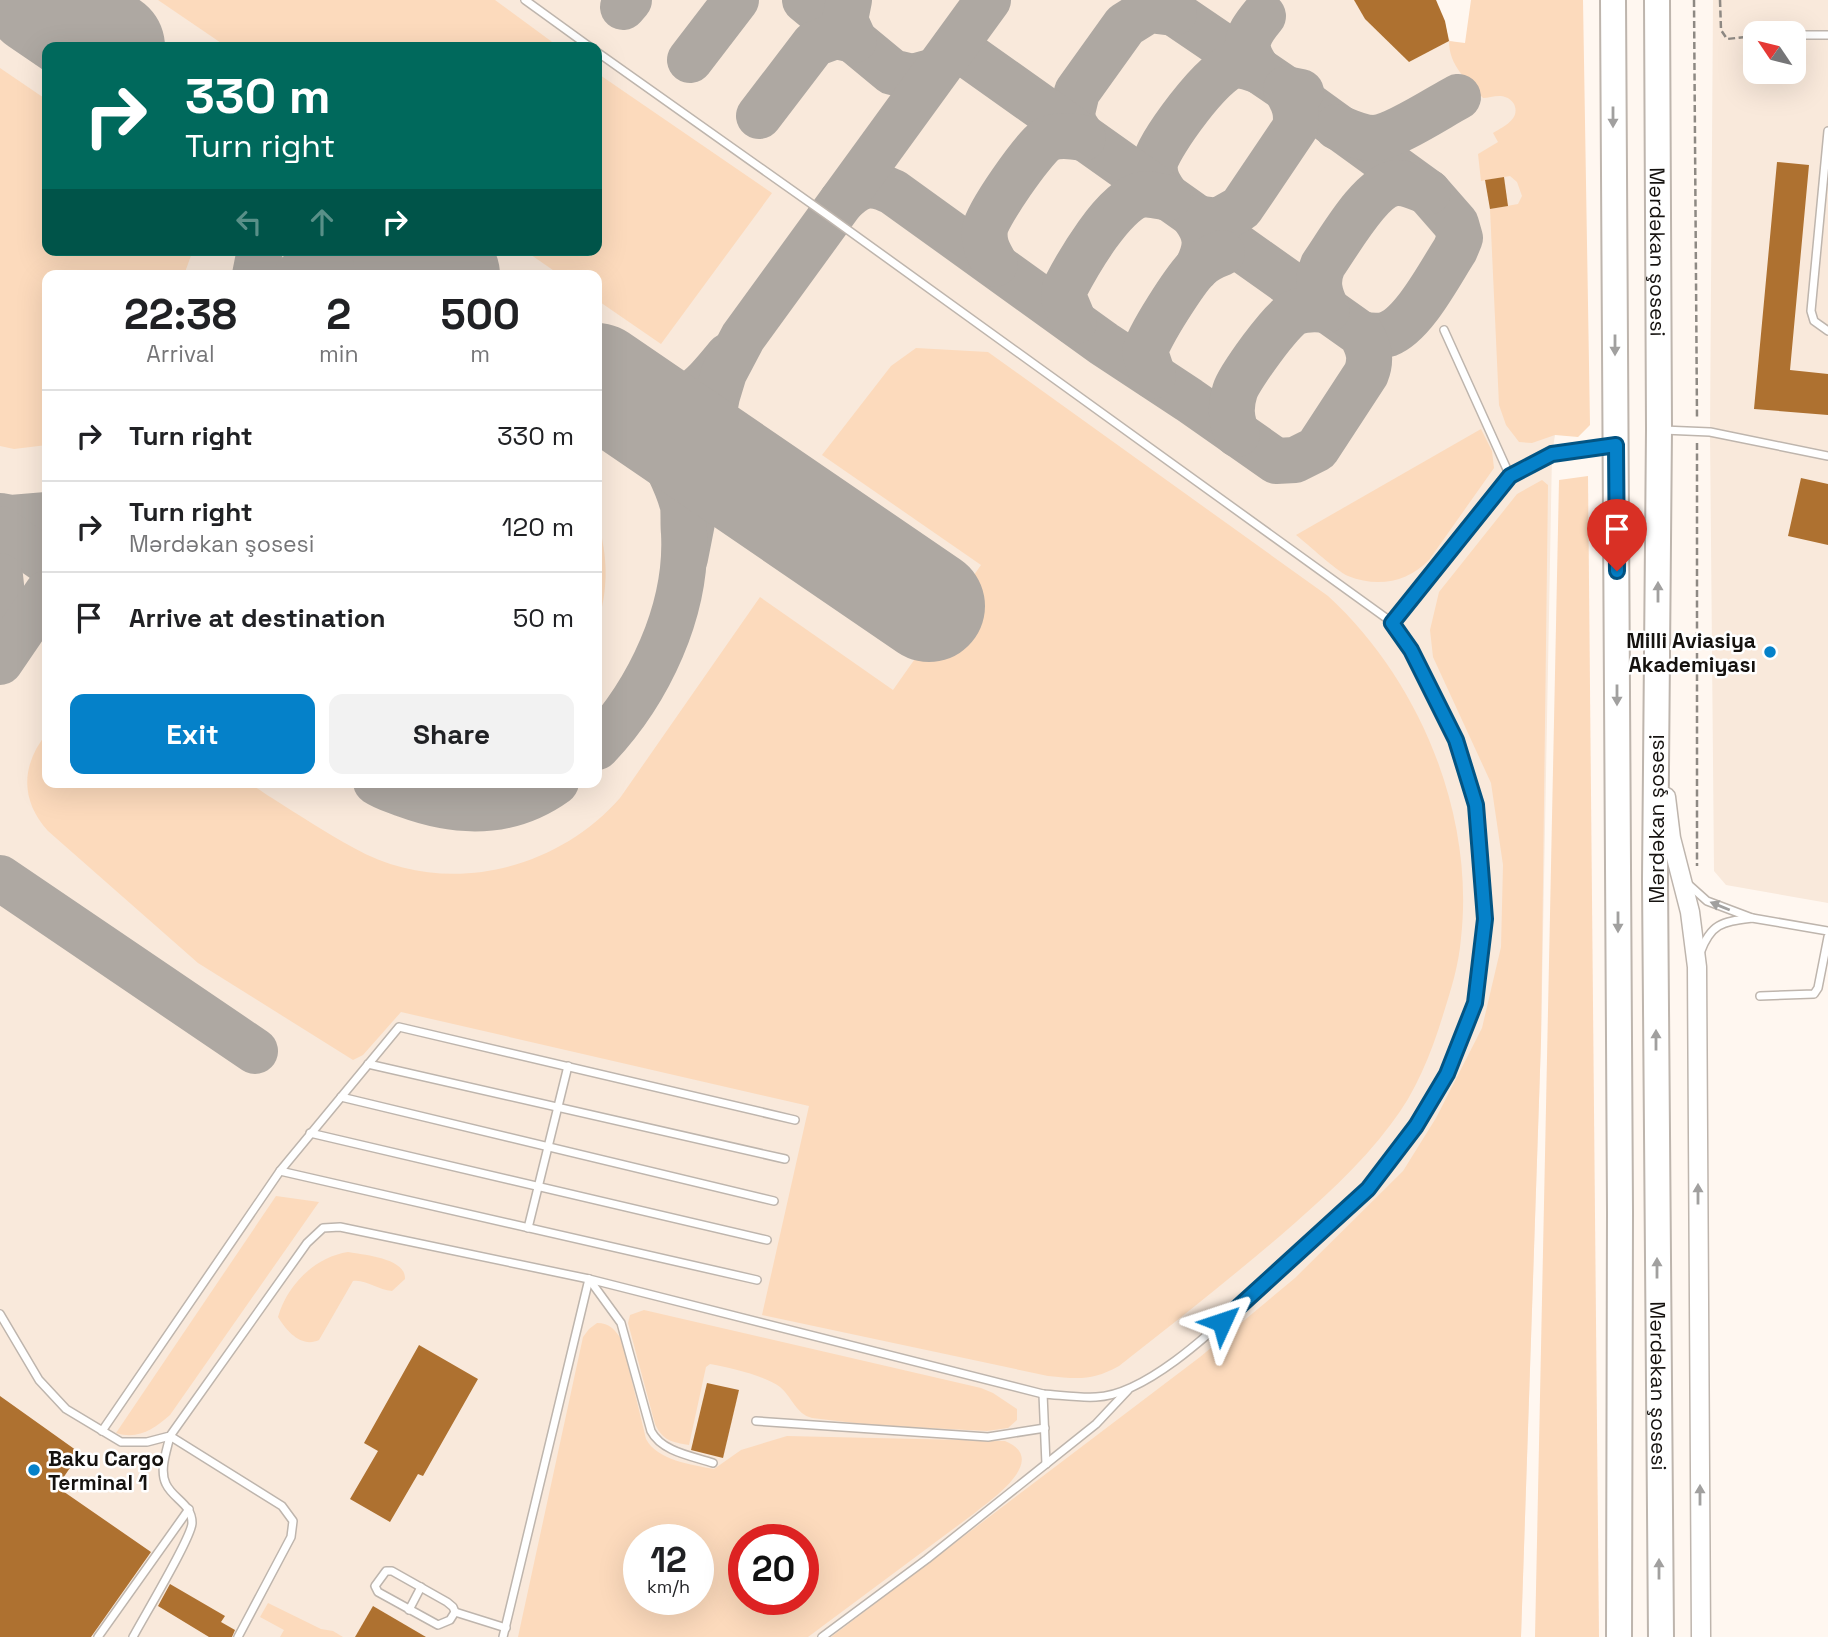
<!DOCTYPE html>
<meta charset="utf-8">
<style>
body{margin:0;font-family:"Space Grotesk",sans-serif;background:#f2f2f2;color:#202124;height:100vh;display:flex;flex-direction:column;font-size:26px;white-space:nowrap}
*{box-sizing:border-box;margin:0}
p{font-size:23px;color:#757577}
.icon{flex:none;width:38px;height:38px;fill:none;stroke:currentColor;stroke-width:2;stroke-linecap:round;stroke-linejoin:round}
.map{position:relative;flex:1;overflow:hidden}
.panel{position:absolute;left:42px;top:270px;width:560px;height:518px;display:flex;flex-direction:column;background:#fff;border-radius:14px;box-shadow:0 7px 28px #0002}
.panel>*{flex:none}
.guide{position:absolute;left:42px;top:42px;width:560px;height:214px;border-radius:14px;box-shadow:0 7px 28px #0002;background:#00695c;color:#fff;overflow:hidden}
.needle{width:46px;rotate:305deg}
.buttons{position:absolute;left:1743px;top:21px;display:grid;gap:14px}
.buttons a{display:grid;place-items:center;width:63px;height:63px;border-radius:14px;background:#fff;box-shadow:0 7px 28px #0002;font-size:35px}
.speed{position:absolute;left:623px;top:1524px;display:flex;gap:14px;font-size:35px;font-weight:700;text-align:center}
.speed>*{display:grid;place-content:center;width:91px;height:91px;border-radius:50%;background:#fff;box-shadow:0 7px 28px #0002;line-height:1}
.speed small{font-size:18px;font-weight:400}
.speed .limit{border:10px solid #d22;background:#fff;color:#111}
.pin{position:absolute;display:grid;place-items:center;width:60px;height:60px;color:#fff;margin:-72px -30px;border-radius:50% 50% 50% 0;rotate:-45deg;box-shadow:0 0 7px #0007}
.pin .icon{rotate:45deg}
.me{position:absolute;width:77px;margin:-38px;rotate:48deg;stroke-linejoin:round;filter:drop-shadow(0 0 5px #0008)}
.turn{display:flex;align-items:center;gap:24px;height:147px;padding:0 28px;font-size:32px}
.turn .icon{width:91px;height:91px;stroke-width:2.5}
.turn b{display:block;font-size:49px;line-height:60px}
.lanes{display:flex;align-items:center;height:66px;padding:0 28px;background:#0003;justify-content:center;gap:35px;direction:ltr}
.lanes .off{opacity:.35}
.eta{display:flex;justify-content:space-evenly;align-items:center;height:119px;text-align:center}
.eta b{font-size:42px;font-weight:700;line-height:49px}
.primary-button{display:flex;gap:14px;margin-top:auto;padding:14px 28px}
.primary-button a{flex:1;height:80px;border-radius:14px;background:#0581c9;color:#fff;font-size:28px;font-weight:700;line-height:80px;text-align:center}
.primary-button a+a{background:#f2f2f2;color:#202124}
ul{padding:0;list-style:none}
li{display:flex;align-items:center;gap:21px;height:91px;padding:0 28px;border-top:2px solid #e0e0e0}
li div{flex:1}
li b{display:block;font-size:26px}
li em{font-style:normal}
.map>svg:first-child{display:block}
.built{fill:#f9e9db;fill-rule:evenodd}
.green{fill:#fcdabc;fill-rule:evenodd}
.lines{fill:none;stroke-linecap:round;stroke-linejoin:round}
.taxiway{stroke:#aea8a2;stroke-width:46}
.runway{stroke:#aea8a2;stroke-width:112}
.building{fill:#ae7130}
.service-casing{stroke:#beb5ad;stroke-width:10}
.tertiary-casing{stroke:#beb5ad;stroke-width:21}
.motorway-casing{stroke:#beb5ad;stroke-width:28}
.path{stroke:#8e8983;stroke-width:2.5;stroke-dasharray:7 3.5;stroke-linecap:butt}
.service{stroke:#fff;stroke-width:7}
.tertiary{stroke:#fff;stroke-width:18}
.motorway{stroke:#fff;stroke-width:24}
.oneway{fill:#a1a09f}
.route-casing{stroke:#035483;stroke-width:18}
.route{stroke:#0581c9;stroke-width:12}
.poi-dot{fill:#0581c9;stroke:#fff;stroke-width:2.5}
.labels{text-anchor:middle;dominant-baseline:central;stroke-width:5;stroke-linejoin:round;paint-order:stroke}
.street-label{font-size:21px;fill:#15120f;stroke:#fff}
.poi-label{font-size:21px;font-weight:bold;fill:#15120f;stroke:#fff;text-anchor:end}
</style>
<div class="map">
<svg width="1828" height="1637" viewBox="0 0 1828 1637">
<rect width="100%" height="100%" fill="#fff7f0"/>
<g class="built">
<path d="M 0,0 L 1436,0 L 1450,41 L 1538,61 L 1555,435 L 1552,454 L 1541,1041 L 1521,1637 L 0,1637 ZM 47,47 L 597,47 L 597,250 L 47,250 ZM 47,275 L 597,275 L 597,782 L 47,782 ZM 639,1540 L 698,1540 L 698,1600 L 639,1600 ZM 744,1540 L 803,1540 L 803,1600 L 744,1600 Z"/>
<path d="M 1713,0 L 1828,0 L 1828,903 L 1726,885 L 1714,871 L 1710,432 ZM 1755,33 L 1794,33 L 1794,72 L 1755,72 Z"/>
</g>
<g class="green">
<polygon points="158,0 495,0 559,47 227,47"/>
<path d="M 1471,0 L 1583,0 L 1590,425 L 1578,437 L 1555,435 L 1532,443 L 1519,442 L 1506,425 L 1499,405 L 1490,209 L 1518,204 L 1522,196 L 1517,182 L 1510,176 L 1481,181 L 1478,154 L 1498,142 L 1493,133 C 1503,127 1521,119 1514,104 C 1512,101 1509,98 1505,97 C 1499,94 1489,98 1483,98 C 1467,80 1449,66 1449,41 L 1465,43 Z"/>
<polygon points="0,68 47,100 47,250 193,250 184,275 47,275 47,445 14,449 0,446"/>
<polygon points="597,73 772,193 661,344 597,300 597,275 560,275 524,250 597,250"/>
<path d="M 916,348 L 988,352 L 1328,596 C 1419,679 1475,814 1461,938 C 1459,964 1451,990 1443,1015 C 1431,1054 1416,1092 1391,1124 C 1359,1167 1320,1201 1280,1236 C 1227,1281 1174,1323 1119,1366 C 1092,1381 1078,1379 1048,1376 L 762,1315 L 809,1106 L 401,1012 L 363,1055 L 353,1060 L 198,963 L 48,831 C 20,800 21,765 47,733 L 47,782 C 95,782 143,782 191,782 C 206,782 231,779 244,782 C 254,785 264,793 272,798 C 299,815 326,833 354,848 C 443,898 555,872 620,798 L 760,597 L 893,690 L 981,565 L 822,455 L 891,366 Z"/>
<path d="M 1481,429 L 1492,451 L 1494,468 L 1429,560 C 1408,582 1378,588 1348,576 C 1335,570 1309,545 1296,535 Z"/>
<polygon points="1588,476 1599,1637 1535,1637 1559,480"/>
<polygon points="1542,480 1548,485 1541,1041 1521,1637 831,1637 1200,1357 1295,1278 1403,1171 1436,1118 1482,1028 1501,947 1503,865 1491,783 1433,657 1430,630 1439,592 1517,494"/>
<path d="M 597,516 C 608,560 609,584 597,628 Z"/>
<path d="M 276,1196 L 319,1202 L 170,1415 C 154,1429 138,1440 116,1433 Z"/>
<path d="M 348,1252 C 364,1255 406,1258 405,1279 L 392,1291 C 378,1290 365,1279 353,1281 L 319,1340 C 302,1348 287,1332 278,1317 C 287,1285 315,1257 348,1252 Z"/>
<path d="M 644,1310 L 981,1388 L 993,1393 L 1017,1409 L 1017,1420 L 1008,1428 L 987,1431 L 871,1425 L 812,1418 C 796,1414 792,1397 780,1387 C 766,1376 728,1367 710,1364 L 706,1367 L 689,1445 C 672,1442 663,1441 655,1424 L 628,1323 L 630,1315 Z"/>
<path d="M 597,1323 C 610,1323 615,1330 622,1340 L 646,1439 C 657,1460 692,1465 714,1469 L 741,1450 L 787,1436 L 1005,1441 C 1049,1459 995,1497 976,1512 L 808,1637 L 518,1637 L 583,1337 L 589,1329 ZM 639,1540 L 698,1540 L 698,1600 L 639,1600 ZM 744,1540 L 803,1540 L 803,1600 L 744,1600 Z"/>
<polygon points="268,1603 321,1629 333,1631 343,1637 280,1637 284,1630 260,1617"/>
</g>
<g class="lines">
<g class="taxiway">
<polyline points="805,0 892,72 913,77 935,71"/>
<path d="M 1155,0 L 1286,89 L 1428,192 L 1456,224 L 1460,238 L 1455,250 C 1440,273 1414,324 1388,334 C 1379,337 1370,336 1361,334"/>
<polyline points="623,7 629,0"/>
<polyline points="690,60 736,0"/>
<polyline points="759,116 814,44 836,36 854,40 845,20 849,0"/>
<path d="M 1337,127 C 1349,132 1361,138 1374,138 C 1394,137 1439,107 1458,97"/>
<polyline points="1083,138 1074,124 1072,113 1077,92 1125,25 1149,10 1174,13"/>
<path d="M 1168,198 C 1160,187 1153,177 1155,163 C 1159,144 1213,70 1233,66 C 1242,64 1251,68 1259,71 C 1242,48 1245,38 1263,16"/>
<path d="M 842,201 C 860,184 870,181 893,192 L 1104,344 L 1189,400 L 1276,461 L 1295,460 L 1317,449 L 1366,374 C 1372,359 1369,348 1361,334 L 955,46"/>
<path d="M 995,264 C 988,252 983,243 985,229 C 988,213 1033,149 1046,140 C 1057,134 1071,136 1083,138"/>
<path d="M 1197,268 C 1207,248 1208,236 1195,218 L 1218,221 L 1241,208 L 1295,128 C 1298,112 1294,103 1286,89 L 1301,92"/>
<polyline points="255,275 260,250"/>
<polyline points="297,275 349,258 388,261 441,273"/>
<path d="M 1074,322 L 1064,298 L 1065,288 C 1078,263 1113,202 1140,195 C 1150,193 1158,196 1168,198"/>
<path d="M 1153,376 L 1145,352 C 1148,337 1186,278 1198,267 C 1205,260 1214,256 1222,253"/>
<path d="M 634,404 C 684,408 697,394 728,356"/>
<path d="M 1237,434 C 1231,419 1230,407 1235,391 C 1239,378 1282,318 1294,313 C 1305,308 1316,309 1327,310 C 1319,293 1316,282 1323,265 C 1338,244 1370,186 1396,183 C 1407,182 1418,188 1428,192"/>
<polyline points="0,516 11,518 47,515"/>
<polyline points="0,529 47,562"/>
<polyline points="685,558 717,396 724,373 743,337 988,0"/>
<polyline points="0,576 3,604 0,631"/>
<polyline points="0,662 47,593"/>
<path d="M 597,747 C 649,692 688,610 684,533 C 683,524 684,514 683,506 C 675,474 649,434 634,404"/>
<path d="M 376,782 C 385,788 396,791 406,795 C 458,814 509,816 556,782"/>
<polyline points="0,878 255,1051"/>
</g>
<g class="runway">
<polyline points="40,0 109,47"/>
<polyline points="408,250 444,275"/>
<polyline points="597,379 929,606"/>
</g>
</g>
<g class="building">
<polygon points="1354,0 1436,0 1445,21 1449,41 1409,62 1365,19"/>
<polygon points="1777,162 1809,165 1790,370 1828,374 1828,415 1754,409"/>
<polygon points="1504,177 1508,206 1490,209 1485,180"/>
<polygon points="1801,478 1828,484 1828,545 1788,536"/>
<polygon points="419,1345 478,1379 423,1476 418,1474 390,1522 350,1499 378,1451 364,1443"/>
<polygon points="707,1383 739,1390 723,1458 691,1450"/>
<polygon points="0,1396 80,1453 57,1487 151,1552 91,1637 0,1637"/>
<polygon points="170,1584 225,1616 221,1622 235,1630 232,1637 209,1637 158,1606"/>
<polygon points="373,1606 426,1637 355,1637"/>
</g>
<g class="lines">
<g class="service-casing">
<g id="service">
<polyline points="525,0 590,47"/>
<polyline points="1794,35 1828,35"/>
<polyline points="1828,131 1811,311 1814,321 1828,331"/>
<polyline points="1444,330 1510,476"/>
<polyline points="1663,430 1710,432 1828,456"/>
<polyline points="1393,623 1510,476 1552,454 1613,445"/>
<path d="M 1688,884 L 1707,901 L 1752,918 C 1722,922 1711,923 1700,953"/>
<polyline points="1752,918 1828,931"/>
<polyline points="1760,996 1814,994 1818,988 1828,937"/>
<polyline points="368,1064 785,1159"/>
<polyline points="341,1097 774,1201"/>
<polyline points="310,1133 767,1240"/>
<polyline points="280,1171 757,1280"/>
<polyline points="528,1228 568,1066"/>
<path d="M 589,1279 L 621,1323 L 651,1431 C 662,1452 692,1456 713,1463"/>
<path d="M 0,1314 L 39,1380 L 66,1409 L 121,1442 L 147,1442 L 170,1436 L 307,1243 L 323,1228 L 340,1227 L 589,1279 L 1043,1394 C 1060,1395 1079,1398 1096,1397 C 1151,1395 1228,1316 1268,1280 C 1290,1259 1313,1239 1335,1219 C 1346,1209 1360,1199 1370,1187 C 1415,1134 1455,1072 1474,1004 C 1479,990 1479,972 1481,957 C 1496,834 1462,724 1393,623 L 830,217 L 597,52"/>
<polyline points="1043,1394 1046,1464"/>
<polyline points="756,1421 988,1437 1045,1428"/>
<polyline points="102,1431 280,1171 399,1027 795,1120"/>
<polygon points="386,1571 392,1571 447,1602 453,1607 455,1612 450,1620 438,1625 378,1592 375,1586"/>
<polyline points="409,1610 421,1587"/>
<polyline points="455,1612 506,1628"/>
<polyline points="98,1637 189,1509"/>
<path d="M 133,1637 C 143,1618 192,1537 192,1523 C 192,1504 173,1499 166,1484 C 159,1470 167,1450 170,1436 L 282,1506 L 293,1521 L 291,1537 L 238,1637"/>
<polyline points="503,1637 589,1279"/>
<polyline points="822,1637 927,1559 1096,1424 1128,1390"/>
</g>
</g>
<g class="tertiary-casing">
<polyline id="tertiary" points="1666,797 1671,838 1690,912 1697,967 1701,1637"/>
</g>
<g class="motorway-casing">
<g id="motorway">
<polyline points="1613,0 1620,1212 1619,1637"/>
<path id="s1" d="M 1657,0 L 1659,429 L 1655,881 L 1661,1637"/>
</g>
</g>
<g class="path">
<polyline points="1694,0 1697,418"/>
<polyline points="1720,0 1721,30 1727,39 1755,36"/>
<polyline points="1697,443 1697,866"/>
</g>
<use href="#service" class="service"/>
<use href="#tertiary" class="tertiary"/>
<use href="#motorway" class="motorway"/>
</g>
<defs><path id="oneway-solid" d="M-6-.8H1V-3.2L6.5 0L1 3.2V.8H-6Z" transform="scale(1.75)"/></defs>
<g class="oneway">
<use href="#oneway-solid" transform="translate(1613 117) rotate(90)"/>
<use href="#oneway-solid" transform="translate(1615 345) rotate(90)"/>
<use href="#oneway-solid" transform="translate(1658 592) rotate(-90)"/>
<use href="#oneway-solid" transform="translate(1617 695) rotate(90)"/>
<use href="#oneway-solid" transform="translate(1720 906) rotate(-158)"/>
<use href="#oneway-solid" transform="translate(1618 922) rotate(90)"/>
<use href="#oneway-solid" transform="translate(1656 1040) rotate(-90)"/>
<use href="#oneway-solid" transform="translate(1698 1194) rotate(-90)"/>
<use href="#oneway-solid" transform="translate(1657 1268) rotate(-90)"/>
<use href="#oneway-solid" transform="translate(1700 1495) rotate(-90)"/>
<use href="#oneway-solid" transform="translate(1659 1569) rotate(-90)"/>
</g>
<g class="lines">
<g class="route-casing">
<polyline id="route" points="1222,1322 1368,1189 1416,1126 1447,1074 1475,1003 1485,919 1476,805 1456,740 1411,650 1392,623 1510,476 1552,454 1616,445 1617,571"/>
</g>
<use href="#route" class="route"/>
</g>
<g class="poi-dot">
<circle cx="1770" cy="652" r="7"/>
<circle cx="34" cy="1470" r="7"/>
</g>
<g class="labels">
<g class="street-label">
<text stroke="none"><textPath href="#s1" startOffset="252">Mərdəkan şosesi</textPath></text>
<text transform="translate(1656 819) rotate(-90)">Mərdəkan şosesi</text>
<text stroke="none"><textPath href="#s1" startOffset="1386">Mərdəkan şosesi</textPath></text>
</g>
<g class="poi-label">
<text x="1756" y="640">Milli Aviasiya<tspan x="1756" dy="24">Akademiyası</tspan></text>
<text x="48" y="1458" text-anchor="start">Baku Cargo<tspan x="48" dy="24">Terminal 1</tspan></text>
</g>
</g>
</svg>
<div class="buttons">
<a><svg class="needle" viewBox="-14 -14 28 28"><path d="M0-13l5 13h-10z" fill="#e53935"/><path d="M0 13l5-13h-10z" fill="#757577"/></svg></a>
</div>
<div class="speed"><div>12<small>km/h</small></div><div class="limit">20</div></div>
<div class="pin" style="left:1617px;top:571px;background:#d93025"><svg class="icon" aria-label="arrive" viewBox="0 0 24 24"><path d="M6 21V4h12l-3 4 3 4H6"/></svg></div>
<svg class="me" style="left:1222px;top:1322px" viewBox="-20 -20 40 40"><path d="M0-17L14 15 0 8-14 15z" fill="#0581c9" stroke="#fff" stroke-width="4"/></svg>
<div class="guide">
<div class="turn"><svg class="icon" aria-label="right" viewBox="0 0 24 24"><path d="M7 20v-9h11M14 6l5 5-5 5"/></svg><div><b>330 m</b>Turn right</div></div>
<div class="lanes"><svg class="icon off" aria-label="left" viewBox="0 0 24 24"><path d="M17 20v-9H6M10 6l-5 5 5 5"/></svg><svg class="icon off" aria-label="ahead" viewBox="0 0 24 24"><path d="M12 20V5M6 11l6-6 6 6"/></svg><svg class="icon" aria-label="right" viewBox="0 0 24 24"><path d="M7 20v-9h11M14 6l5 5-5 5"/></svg></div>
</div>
<section class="panel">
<div class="eta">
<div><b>22:38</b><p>Arrival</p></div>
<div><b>2</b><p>min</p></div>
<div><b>500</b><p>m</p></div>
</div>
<ul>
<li><svg class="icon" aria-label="right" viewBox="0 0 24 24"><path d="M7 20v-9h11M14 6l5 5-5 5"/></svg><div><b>Turn right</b></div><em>330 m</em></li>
<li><svg class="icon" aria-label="right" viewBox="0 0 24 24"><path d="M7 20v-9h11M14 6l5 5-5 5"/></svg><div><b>Turn right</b><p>Mərdəkan şosesi</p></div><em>120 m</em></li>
<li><svg class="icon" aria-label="arrive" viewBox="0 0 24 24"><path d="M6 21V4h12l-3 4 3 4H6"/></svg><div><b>Arrive at destination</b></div><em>50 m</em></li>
</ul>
<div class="primary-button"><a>Exit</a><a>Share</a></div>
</section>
</div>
